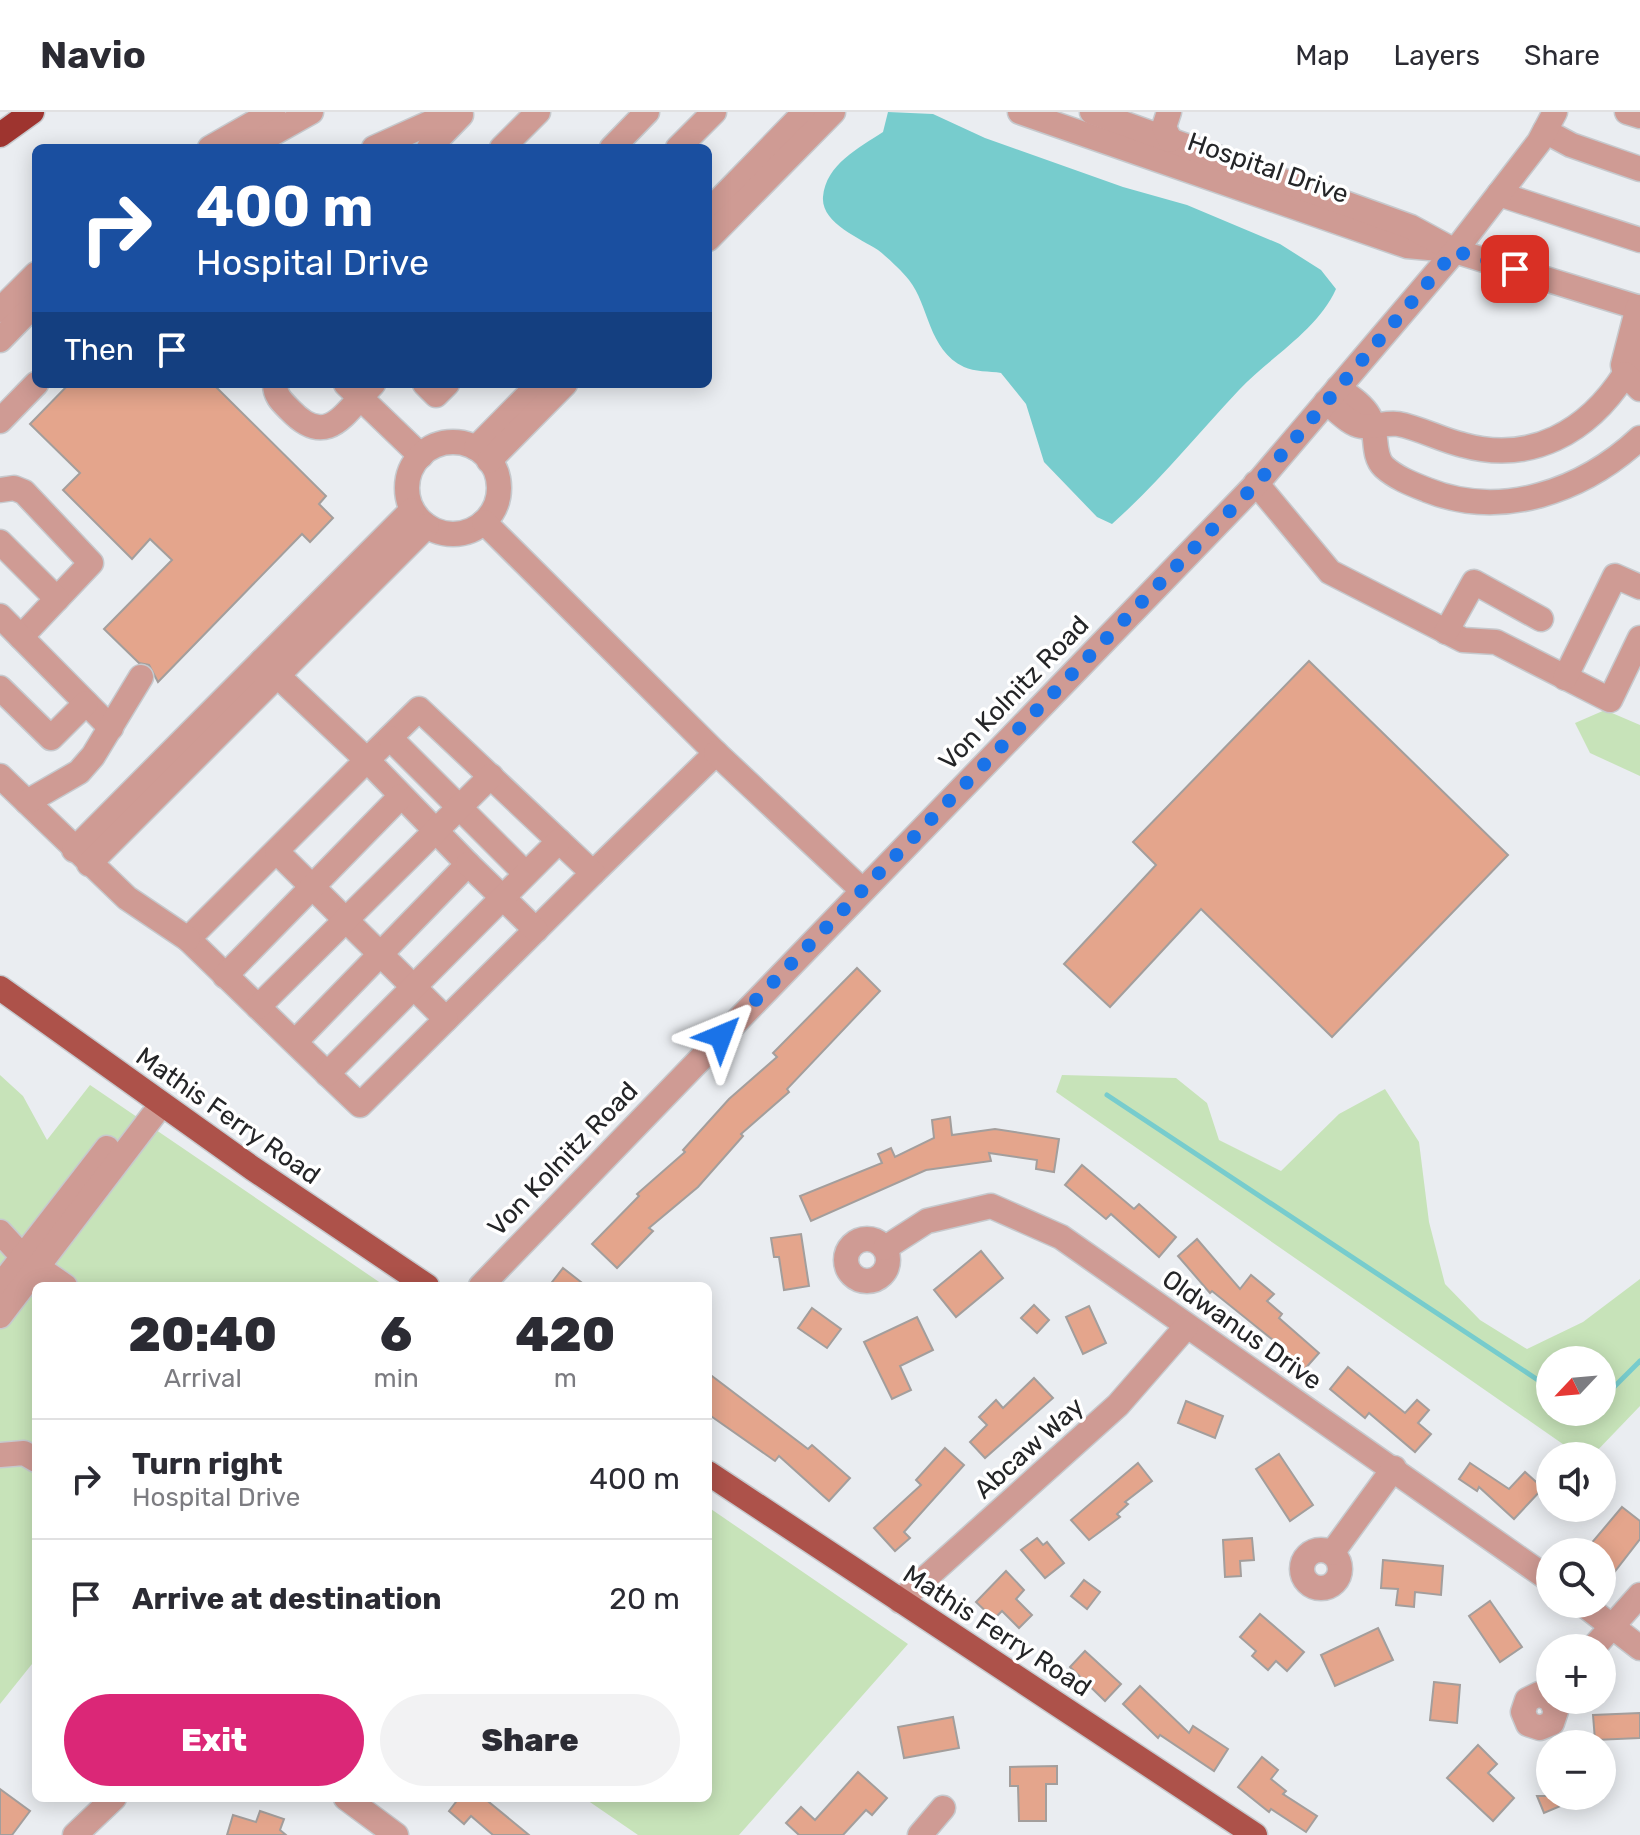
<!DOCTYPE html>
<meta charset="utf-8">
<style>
body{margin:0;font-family:Rubik,sans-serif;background:#f2f2f3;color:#2b2b33;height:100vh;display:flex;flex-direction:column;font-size:30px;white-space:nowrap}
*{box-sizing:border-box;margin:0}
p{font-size:26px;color:#7c7c81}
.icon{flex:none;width:44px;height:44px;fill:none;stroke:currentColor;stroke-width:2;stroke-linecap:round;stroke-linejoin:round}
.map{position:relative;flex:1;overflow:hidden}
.side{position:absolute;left:32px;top:1170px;width:680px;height:520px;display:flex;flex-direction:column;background:#fff;border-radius:12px;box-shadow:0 4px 20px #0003}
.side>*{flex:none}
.top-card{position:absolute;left:32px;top:32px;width:680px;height:244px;border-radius:12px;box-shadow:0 4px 20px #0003;background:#1a4fa0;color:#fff;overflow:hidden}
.needle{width:52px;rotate:244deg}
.fabs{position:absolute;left:1536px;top:1234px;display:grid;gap:16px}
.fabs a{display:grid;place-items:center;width:80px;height:80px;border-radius:50%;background:#fff;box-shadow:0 4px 20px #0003;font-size:40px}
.pin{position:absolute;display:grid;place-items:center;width:68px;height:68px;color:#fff;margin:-34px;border-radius:16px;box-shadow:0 4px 12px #0006}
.me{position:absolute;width:88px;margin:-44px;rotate:44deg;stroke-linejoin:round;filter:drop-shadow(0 0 6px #0008)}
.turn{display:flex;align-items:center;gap:28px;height:168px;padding:0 32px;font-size:36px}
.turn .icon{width:104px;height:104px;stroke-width:2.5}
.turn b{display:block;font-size:56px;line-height:68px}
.then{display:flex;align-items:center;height:76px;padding:0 32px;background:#0003;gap:16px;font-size:30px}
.eta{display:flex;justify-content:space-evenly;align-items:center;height:136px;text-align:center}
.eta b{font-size:48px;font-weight:800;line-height:56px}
.primary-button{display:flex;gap:16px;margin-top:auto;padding:16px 32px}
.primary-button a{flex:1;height:92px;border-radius:48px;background:#db2777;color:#fff;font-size:32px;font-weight:800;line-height:92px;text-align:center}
.primary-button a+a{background:#f2f2f3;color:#2b2b33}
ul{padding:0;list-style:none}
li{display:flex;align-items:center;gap:24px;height:120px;padding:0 32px;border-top:2px solid #e1e1e2}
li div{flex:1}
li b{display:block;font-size:30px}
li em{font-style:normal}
header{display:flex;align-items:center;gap:48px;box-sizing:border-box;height:112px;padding:0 40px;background:#fff;border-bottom:2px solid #e1e1e2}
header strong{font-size:38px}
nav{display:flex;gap:44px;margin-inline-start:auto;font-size:28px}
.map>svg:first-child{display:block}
.green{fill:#c7e3b9;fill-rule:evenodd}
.water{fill:#77cccd}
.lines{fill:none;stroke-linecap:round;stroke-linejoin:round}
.stream{stroke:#77cccd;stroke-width:5}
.building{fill:#e4a58c;stroke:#a39e9c;stroke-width:2}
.minor-casing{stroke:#c6c9cd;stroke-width:27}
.major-casing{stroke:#c6c9cd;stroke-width:27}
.highway-casing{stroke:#c6c9cd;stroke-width:27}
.minor{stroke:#cf9b94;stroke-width:24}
.major{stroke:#ad524a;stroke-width:24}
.highway{stroke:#9e342f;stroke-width:24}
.route{stroke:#1a73e8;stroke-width:14;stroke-dasharray:0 25.2}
.labels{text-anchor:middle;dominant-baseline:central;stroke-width:7;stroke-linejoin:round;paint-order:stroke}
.street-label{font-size:26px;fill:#242527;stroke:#fff}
</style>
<header>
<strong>Navio</strong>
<nav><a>Map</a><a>Layers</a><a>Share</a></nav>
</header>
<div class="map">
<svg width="1640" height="1723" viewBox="0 0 1640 1723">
<rect width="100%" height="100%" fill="#eaedf1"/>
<g class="green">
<polygon points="1605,598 1640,613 1640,664 1590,641 1575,611"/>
<polygon points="0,963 23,984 47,1028 90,973 385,1174 36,1174 36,1547 0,1592"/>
<path d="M 1062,963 L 1176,966 L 1207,991 L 1219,1028 L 1281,1059 L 1339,1002 L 1385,977 L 1419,1030 L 1429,1110 L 1445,1172 L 1480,1208 L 1527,1237 L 1583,1210 L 1640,1167 L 1640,1294 L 1592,1344 L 1580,1344 L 1056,980 ZM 1550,1248 L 1602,1248 L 1602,1300 L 1550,1300 Z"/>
<polygon points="708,1395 908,1532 739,1723 638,1723 584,1686 708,1686"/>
</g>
<path class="water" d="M 888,0 L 933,2 L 985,26 L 1123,75 L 1187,93 L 1280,132 L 1321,158 L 1336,177 C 1317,219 1270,245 1239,278 C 1197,323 1158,371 1112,412 L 1097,405 L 1044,350 L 1026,292 L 1001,261 C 990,259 974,260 964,255 C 928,238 929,193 909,168 C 901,158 888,146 878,138 C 860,126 821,111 823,85 C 826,52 859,36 883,20 Z"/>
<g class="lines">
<g class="stream">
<polyline points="1107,983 1550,1276"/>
<polyline points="1602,1287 1640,1249"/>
<polyline points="1587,1300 1589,1300"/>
</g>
</g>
<g class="building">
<polygon points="69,272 213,272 326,384 319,392 333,406 310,430 302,422 158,570 149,553 139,551 104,517 172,448 150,427 132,447 63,378 80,361 30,312"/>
<polygon points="1309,549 1508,743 1332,925 1201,797 1110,895 1064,852 1156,753 1133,730"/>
<polygon points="857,856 880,879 787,977 789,980 741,1022 743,1024 698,1075 649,1116 653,1119 617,1156 592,1132 639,1084 637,1082 685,1040 683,1038 729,987 777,945 773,941"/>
<polygon points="950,1005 952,1023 995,1017 1059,1027 1054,1060 1036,1057 1037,1048 989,1041 991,1049 926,1058 811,1109 800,1084 882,1051 878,1042 891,1036 895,1045 934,1026 932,1008"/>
<polygon points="1082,1053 1134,1097 1139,1092 1176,1125 1159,1145 1111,1102 1106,1107 1065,1073"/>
<polygon points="801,1122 809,1174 784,1178 779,1145 774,1145 771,1126"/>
<polygon points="1197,1127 1240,1177 1251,1163 1274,1182 1267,1189 1282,1202 1279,1206 1319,1241 1304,1258 1283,1236 1212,1179 1210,1181 1178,1144"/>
<polygon points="981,1139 1003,1166 956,1205 934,1178"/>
<polygon points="563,1156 586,1174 549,1174"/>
<polygon points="1034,1193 1049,1208 1037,1221 1021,1206"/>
<polygon points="1089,1194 1106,1231 1083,1242 1066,1205"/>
<polygon points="812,1196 841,1217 827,1236 798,1216"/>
<polygon points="917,1205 933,1238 900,1254 911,1278 892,1287 864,1230"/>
<polygon points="1348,1255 1405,1301 1417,1288 1429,1298 1418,1311 1431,1322 1415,1340 1369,1301 1365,1306 1330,1277"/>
<polygon points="708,1261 808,1337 812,1333 850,1366 829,1389 779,1344 775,1349 708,1302"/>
<polygon points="1034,1266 1053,1286 985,1346 970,1330 987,1313 979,1305 996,1288 1003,1296"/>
<polygon points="1186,1289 1223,1304 1215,1326 1178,1311"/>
<polygon points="945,1336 964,1353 904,1420 910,1426 895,1439 874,1416 921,1373 916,1368"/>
<polygon points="1279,1342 1313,1393 1290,1409 1256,1357"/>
<polygon points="1138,1351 1152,1369 1125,1390 1128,1392 1117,1402 1120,1405 1089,1428 1071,1408"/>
<polygon points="1470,1351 1509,1377 1525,1360 1543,1376 1514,1407 1479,1375 1477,1379 1459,1367"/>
<polygon points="1622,1395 1640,1409 1640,1427 1602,1476 1602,1440 1584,1440"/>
<polygon points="1037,1426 1043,1433 1047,1430 1064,1451 1045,1466 1021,1438"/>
<polygon points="1252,1426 1254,1448 1240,1449 1241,1464 1225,1465 1223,1428"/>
<polygon points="1383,1448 1443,1454 1441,1483 1415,1480 1414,1495 1396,1493 1398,1477 1381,1476"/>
<polygon points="1006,1459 1024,1478 1016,1487 1032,1503 1019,1516 1002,1499 994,1507 976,1490"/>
<polygon points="1084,1468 1100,1480 1087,1497 1071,1484"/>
<polygon points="1490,1489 1522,1535 1500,1550 1469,1504"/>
<polygon points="1260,1502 1304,1540 1287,1559 1276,1549 1268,1558 1252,1544 1256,1539 1240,1525"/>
<polygon points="1378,1516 1393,1548 1335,1574 1321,1543"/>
<polygon points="1085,1539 1121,1572 1105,1589 1070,1555"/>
<polygon points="1434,1570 1460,1573 1457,1611 1430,1608"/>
<polygon points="1140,1574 1189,1621 1193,1614 1228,1637 1214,1659 1160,1623 1158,1626 1123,1592"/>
<polygon points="1640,1601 1640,1626 1595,1628 1593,1603"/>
<polygon points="953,1605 959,1636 904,1646 898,1615"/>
<polygon points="1478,1633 1497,1652 1488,1661 1514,1686 1493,1709 1447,1666"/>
<polygon points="1262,1645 1278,1658 1271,1667 1286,1679 1283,1682 1317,1704 1306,1720 1271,1697 1269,1700 1238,1675"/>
<polygon points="1057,1654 1057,1672 1046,1672 1046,1709 1019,1709 1018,1674 1010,1674 1010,1655"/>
<polygon points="858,1660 887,1686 872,1703 866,1698 843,1723 799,1723 786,1711 801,1695 815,1708"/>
<polygon points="0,1677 30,1699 12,1723 0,1723"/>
<polygon points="1537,1684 1584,1684 1544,1701"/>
<polygon points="459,1686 484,1686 529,1723 493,1723 471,1704 464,1712 449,1699"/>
<polygon points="260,1699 284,1707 280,1718 286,1723 227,1723 233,1703 256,1710"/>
</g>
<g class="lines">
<g class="minor-casing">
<g id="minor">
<polyline points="1020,0 1407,134 1440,137"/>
<polyline points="1092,0 1411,115 1455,139 1640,196"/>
<polyline points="1169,0 1164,15 1170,28"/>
<polyline points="1627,0 1640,4"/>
<polyline points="1545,19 1571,33 1640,57"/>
<polyline points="210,36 273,0"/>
<polyline points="247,36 311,0"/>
<polyline points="374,36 454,0"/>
<polyline points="429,36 461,3"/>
<polyline points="502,36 538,0"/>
<polyline points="612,36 647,0"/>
<polyline points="678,36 714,0"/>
<polyline points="1499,82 1640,128"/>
<polyline points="708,100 805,0"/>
<polyline points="708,127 833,0"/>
<polyline points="1638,195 1623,253 1625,262 1634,257 1640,242"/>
<polyline points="0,198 36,162"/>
<polyline points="0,228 36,191"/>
<path d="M 275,272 C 275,284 282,290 290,298 C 328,338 345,300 373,272"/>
<polyline points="346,272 421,344"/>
<polyline points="425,272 436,283 447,272"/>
<path d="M 1338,276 C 1349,284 1362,292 1369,304 C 1379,320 1371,343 1384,355 C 1396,366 1412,372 1427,378 C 1502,408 1583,379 1640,326"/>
<path d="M 1326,290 C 1336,297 1349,312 1361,314 C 1373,316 1386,310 1398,312 C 1420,316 1441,328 1463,333 C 1531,352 1588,320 1625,262 L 1640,277"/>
<polyline points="0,309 36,272"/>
<circle cx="453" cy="376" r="46"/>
<polyline points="476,336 539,272"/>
<polyline points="489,349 565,272"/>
<polyline points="1256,371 1330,460 1463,528 1496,530 1610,588 1640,526"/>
<polyline points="0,378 14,376 24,380 91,451 21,525"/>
<polyline points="484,410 716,641 593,761"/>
<polyline points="0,430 57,487"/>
<polyline points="0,504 111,616"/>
<polyline points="1446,520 1474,470 1541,507"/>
<path d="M 262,549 L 367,648 L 419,597 L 593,761 L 360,993 C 302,938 245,882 188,827 L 367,648 L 468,752 L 295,930"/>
<polyline points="1565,566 1615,464 1640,475"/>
<polyline points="0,576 51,626 86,591"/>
<polyline points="390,626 525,761"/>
<polyline points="716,641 862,778"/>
<polyline points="0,664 127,786 188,827"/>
<polyline points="27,690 79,660 93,644 141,565"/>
<polyline points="74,738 412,398"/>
<polyline points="277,740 446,907"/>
<polyline points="89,752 427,414"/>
<polyline points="468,752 536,818"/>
<polyline points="225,864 401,684"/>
<polyline points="258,895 491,664"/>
<polyline points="327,962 559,729"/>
<polyline points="0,1120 23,1145 65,1174"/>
<circle cx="867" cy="1148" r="21"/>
<polyline points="885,1136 927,1109 991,1094 1061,1125 1550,1468"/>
<polyline points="0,1174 107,1036"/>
<polyline points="481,1174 1260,368 1455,139 1539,30 1555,0"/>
<polyline points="0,1204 161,993"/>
<polyline points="0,1343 24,1341 36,1348"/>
<circle cx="1321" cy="1457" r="19"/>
<polyline points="1332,1441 1394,1356"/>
<polyline points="900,1489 1118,1293 1186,1215"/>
<polyline points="1583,1492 1640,1536"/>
<polyline points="1593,1536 1640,1483"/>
<polyline points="1550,1587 1539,1582 1527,1588 1523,1600 1528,1612 1540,1616 1552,1611 1556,1599 1551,1588"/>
<polyline points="346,1686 396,1723"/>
<polyline points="75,1723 114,1686"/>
<polyline points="920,1723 943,1696"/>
</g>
</g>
<g class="major-casing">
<g id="major">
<polyline points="0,876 252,1056 427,1174"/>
<polyline points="708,1361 1255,1723"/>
</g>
</g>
<g class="highway-casing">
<polyline id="highway" points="0,23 32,0"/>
</g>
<use href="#minor" class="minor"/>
<use href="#major" class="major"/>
<use href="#highway" class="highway"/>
</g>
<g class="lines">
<polyline class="route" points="721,924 1260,368 1455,139 1515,157"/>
</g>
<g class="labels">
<g class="street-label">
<text transform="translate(1268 56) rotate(19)">Hospital Drive</text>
<text transform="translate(1014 581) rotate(-46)">Von Kolnitz Road</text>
<text transform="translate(228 1004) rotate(35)">Mathis Ferry Road</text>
<text transform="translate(563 1047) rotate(-46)">Von Kolnitz Road</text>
<text transform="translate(1242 1218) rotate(35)">Oldwanus Drive</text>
<text transform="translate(1029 1336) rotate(-42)">Abcaw Way</text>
<text transform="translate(997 1519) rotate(33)">Mathis Ferry Road</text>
</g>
</g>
</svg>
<div class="fabs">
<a><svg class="needle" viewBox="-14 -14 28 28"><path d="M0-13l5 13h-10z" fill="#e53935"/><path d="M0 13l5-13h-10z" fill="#7c7c81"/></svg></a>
<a><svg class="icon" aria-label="sound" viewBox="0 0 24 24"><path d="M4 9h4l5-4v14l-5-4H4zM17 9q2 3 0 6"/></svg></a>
<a><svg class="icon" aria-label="search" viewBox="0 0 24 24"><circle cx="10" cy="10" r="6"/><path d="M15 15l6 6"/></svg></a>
<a>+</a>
<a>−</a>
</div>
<div class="pin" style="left:1515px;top:157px;background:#d93025"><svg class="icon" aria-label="arrive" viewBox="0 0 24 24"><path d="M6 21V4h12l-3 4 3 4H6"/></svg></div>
<svg class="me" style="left:721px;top:924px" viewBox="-20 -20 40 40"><path d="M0-17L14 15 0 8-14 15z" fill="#1a73e8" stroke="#fff" stroke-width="4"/></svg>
<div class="top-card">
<div class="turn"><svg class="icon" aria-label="right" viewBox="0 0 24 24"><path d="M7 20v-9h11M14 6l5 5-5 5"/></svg><div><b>400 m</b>Hospital Drive</div></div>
<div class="then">Then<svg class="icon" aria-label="arrive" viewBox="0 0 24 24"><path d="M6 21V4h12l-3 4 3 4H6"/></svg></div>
</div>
<section class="side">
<div class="eta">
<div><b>20:40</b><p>Arrival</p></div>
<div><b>6</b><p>min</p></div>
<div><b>420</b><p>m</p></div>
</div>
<ul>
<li><svg class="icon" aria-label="right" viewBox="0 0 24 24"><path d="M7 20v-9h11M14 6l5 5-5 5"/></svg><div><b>Turn right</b><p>Hospital Drive</p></div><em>400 m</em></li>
<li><svg class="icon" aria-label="arrive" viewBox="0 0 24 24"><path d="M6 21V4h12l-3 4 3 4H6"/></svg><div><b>Arrive at destination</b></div><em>20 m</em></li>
</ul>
<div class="primary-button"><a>Exit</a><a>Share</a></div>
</section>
</div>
